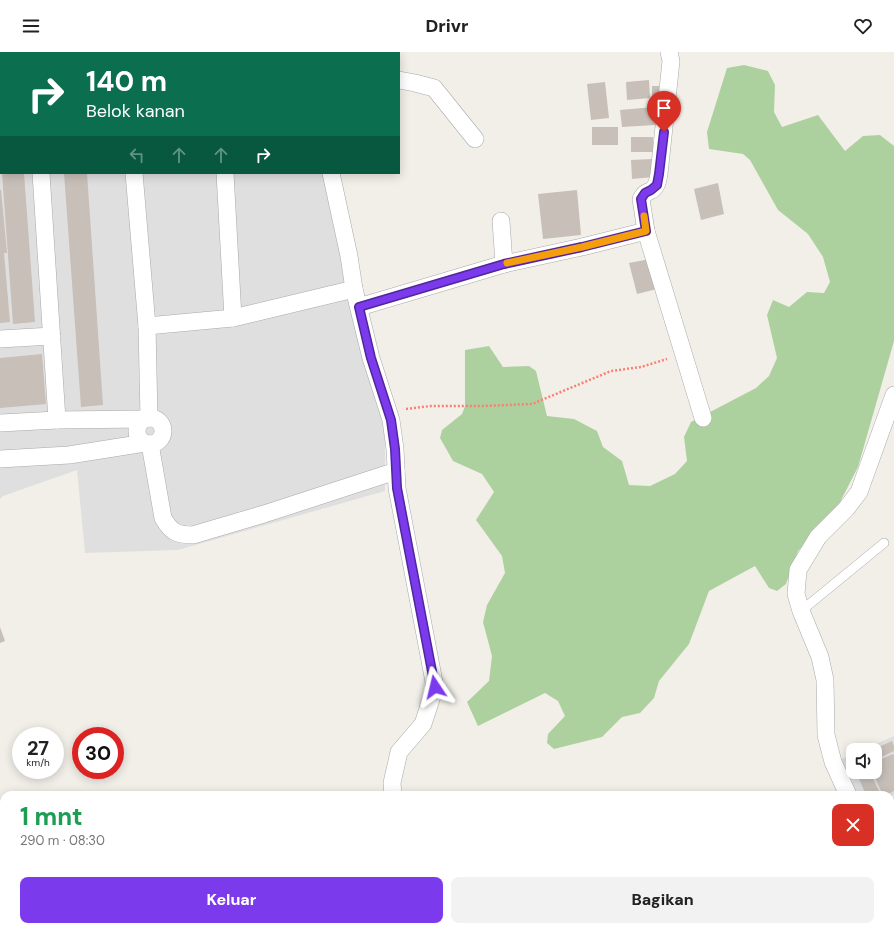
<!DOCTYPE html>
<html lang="id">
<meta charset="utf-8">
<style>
body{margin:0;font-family:"DM Sans",sans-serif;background:#f2f2f2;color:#222;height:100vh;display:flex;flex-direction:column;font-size:15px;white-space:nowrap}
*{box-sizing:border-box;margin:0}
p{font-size:13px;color:#767676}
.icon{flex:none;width:22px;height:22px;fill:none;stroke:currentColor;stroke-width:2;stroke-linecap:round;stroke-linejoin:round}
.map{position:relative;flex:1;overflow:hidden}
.sheet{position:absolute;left:0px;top:739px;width:894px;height:140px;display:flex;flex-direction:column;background:#fff;border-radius:12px 12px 0 0;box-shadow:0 2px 10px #0003}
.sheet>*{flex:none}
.top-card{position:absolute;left:0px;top:0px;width:400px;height:122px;box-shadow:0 2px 10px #0003;background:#0b6e4f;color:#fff;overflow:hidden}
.tools{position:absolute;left:846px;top:691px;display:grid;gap:8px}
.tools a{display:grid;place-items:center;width:36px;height:36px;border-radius:8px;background:#fff;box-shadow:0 2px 10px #0003;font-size:20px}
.speed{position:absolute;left:12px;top:675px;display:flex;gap:8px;font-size:20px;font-weight:700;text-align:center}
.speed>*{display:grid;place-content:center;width:52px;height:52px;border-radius:50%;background:#fff;box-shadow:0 2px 10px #0003;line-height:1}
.speed small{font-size:10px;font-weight:400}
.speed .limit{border:6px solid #d22;background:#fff;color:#111}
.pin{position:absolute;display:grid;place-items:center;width:34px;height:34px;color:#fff;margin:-41px -17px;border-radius:50% 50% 50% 0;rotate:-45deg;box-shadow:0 0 4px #0007}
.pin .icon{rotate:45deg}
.me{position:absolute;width:44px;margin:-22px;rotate:350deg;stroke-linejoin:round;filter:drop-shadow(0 0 3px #0008)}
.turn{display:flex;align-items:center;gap:14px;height:84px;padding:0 20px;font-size:18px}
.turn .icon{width:52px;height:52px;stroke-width:2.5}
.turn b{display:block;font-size:28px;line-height:34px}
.lanes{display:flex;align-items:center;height:38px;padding:0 20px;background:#0003;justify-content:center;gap:20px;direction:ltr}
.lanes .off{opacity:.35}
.round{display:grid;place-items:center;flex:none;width:42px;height:42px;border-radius:8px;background:#f2f2f2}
.headline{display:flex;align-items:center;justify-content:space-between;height:68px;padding:0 20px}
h1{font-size:24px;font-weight:800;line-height:30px;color:#1e9e55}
.primary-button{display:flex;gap:8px;margin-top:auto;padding:8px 20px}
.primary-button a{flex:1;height:46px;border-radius:8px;background:#7c3aed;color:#fff;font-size:16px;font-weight:800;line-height:46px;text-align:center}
.primary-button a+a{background:#f2f2f2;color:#222}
header{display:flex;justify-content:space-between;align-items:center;height:52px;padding:0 20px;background:#fff;font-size:18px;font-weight:800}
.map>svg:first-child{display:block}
.residential{fill:#e0dfdf}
.forest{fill:#add19e}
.building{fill:#c7bfb8}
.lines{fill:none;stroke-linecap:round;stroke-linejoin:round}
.lane-casing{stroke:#a9a9a9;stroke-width:10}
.street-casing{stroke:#a9a9a9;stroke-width:18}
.path{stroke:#fa8072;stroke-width:2.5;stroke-dasharray:2 2;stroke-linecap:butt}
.lane{stroke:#fff;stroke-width:9}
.street{stroke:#fff;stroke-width:17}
.route-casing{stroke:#51269a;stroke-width:10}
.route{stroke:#7c3aed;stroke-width:7}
.slow{stroke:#f59e0b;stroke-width:7}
</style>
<header><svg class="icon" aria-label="menu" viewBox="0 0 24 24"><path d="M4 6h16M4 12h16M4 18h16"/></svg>Drivr<svg class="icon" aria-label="heart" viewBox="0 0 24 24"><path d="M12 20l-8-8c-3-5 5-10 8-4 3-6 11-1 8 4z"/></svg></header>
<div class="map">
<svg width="894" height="879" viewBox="0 0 894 879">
<rect width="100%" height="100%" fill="#f2efe9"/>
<g class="residential">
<polygon points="0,0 252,0 255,1 1,1 1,121 324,121 350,255 385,369 385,439 178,498 85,501 77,418 3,444 0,447"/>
<polygon points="894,684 894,743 890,745 890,743 840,743 827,713 853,702 853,720 875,720 875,698 862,698"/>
<polygon points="894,769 894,879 825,879 823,875 890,875 890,770"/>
</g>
<polygon class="forest" points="744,13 768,19 775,33 774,60 782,75 818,63 845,99 863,84 880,83 894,94 894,289 858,415 836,458 798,499 786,532 777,539 769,536 755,514 709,539 689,592 659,629 654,646 640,661 622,665 602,685 554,697 547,691 548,682 565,664 558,649 545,641 478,674 467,650 489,629 492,604 483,570 487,553 505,521 502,504 476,468 494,440 482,422 453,409 440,386 442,378 462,362 465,354 465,298 489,294 503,315 529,314 536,319 547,364 574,367 597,379 603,395 622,409 629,433 650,434 675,422 687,409 684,385 691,370 756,336 769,324 777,306 767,263 773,248 789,255 807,240 824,241 830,230 823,205 808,182 778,158 750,108 743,102 709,97 707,80 727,16"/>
<g class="building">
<polygon points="649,28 650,46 627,48 626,30"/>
<polygon points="605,30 609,66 591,68 587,32"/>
<rect x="652" y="34" width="12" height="17"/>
<polygon points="653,55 655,73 622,75 620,58"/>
<rect x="592" y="75" width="26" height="18"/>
<rect x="631" y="85" width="22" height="15"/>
<polygon points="652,107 654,125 632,127 631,108"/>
<polygon points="2,121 24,121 35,270 13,272"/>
<polygon points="64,121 87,121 103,353 81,355"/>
<polygon points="718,131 724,162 701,168 694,137"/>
<polygon points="0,138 1,138 7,201 4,201 10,270 0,271"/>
<polygon points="577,138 581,183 543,187 538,142"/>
<polygon points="650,207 657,237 637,242 629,211"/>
<polygon points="42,302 46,352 0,356 0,306"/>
<polygon points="0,575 5,589 0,591"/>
<polygon points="892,689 894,694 894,699 875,708 875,698 872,698"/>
<polygon points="893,702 894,703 894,739 885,743 883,743 872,720 875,720 875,710"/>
<polygon points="856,720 870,720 881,743 866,743"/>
<polygon points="827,875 860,875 861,879 829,879"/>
</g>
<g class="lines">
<g class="lane-casing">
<g id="lane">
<polyline points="801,559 884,491"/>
<polyline points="739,876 741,875"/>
</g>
</g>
<g class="street-casing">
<g id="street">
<polyline points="33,0 33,1"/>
<polyline points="124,0 124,1"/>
<polyline points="280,0 283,1"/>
<path d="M 669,0 L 671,9 L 659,122 C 658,128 657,136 650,139 C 644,142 645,141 641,147 L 646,179 L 703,366"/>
<polyline points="399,28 415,31 434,36 475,87"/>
<polyline points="41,121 57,368"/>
<polyline points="134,121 147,274 149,366"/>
<polyline points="225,121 233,266"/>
<polyline points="331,121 349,204 354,237 371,306 391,368 395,397 397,436 435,635 423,672 399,700 392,731 393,743"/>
<polyline points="501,169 504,212"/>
<polyline points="359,255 504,212 582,195 646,179"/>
<polyline points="147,274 233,266 354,237"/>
<polyline points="0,287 52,284"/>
<circle cx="150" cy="379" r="13"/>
<polyline points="0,371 57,368 145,367"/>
<path d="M 150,392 L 163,466 C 171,480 177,483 193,483 L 264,462 L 396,419"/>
<polyline points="0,407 69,403 145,391"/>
<polyline points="848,743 833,710 826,683 825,628 820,605 801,559 796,542 798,518 818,485 846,457 859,440 894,343"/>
<polyline points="890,843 894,852"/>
<polyline points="536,875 538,879"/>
</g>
</g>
<g class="path">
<polyline points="313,0 313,1"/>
<polyline points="406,357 431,354 483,354 532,352 611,319 641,315 667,307"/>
</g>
<use href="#lane" class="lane"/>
<use href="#street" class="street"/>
</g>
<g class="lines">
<g class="route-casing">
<polyline id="route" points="435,635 397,436 395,397 391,368 371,306 359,255 504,212 582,195 646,179 641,147 645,141 651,138 657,133 659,122 664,80"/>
</g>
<use href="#route" class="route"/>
<polyline class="slow" points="507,211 582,195 646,179 644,164"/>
</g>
</svg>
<div class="tools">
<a><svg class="icon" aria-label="sound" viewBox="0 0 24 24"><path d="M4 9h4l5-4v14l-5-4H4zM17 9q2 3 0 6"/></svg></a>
</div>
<div class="speed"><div>27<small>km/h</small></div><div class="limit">30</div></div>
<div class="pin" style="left:664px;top:80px;background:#d93025"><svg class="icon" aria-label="arrive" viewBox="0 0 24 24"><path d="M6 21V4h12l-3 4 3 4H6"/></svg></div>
<svg class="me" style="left:435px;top:635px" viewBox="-20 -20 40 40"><path d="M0-17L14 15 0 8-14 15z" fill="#7c3aed" stroke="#fff" stroke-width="4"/></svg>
<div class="top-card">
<div class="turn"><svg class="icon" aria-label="right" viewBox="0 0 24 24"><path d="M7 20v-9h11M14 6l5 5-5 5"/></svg><div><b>140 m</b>Belok kanan</div></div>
<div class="lanes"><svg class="icon off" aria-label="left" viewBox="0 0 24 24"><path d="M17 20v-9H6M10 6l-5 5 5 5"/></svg><svg class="icon off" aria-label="ahead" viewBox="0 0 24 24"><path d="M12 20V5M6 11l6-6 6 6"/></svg><svg class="icon off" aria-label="ahead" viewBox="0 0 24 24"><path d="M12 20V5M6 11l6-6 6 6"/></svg><svg class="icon" aria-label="right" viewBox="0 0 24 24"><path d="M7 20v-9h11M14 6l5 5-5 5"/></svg></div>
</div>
<section class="sheet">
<div class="headline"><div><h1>1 mnt</h1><p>290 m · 08:30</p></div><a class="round" style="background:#d93025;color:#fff"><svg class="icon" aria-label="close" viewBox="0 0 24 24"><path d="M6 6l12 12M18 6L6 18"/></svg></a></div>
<div class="primary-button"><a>Keluar</a><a>Bagikan</a></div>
</section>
</div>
